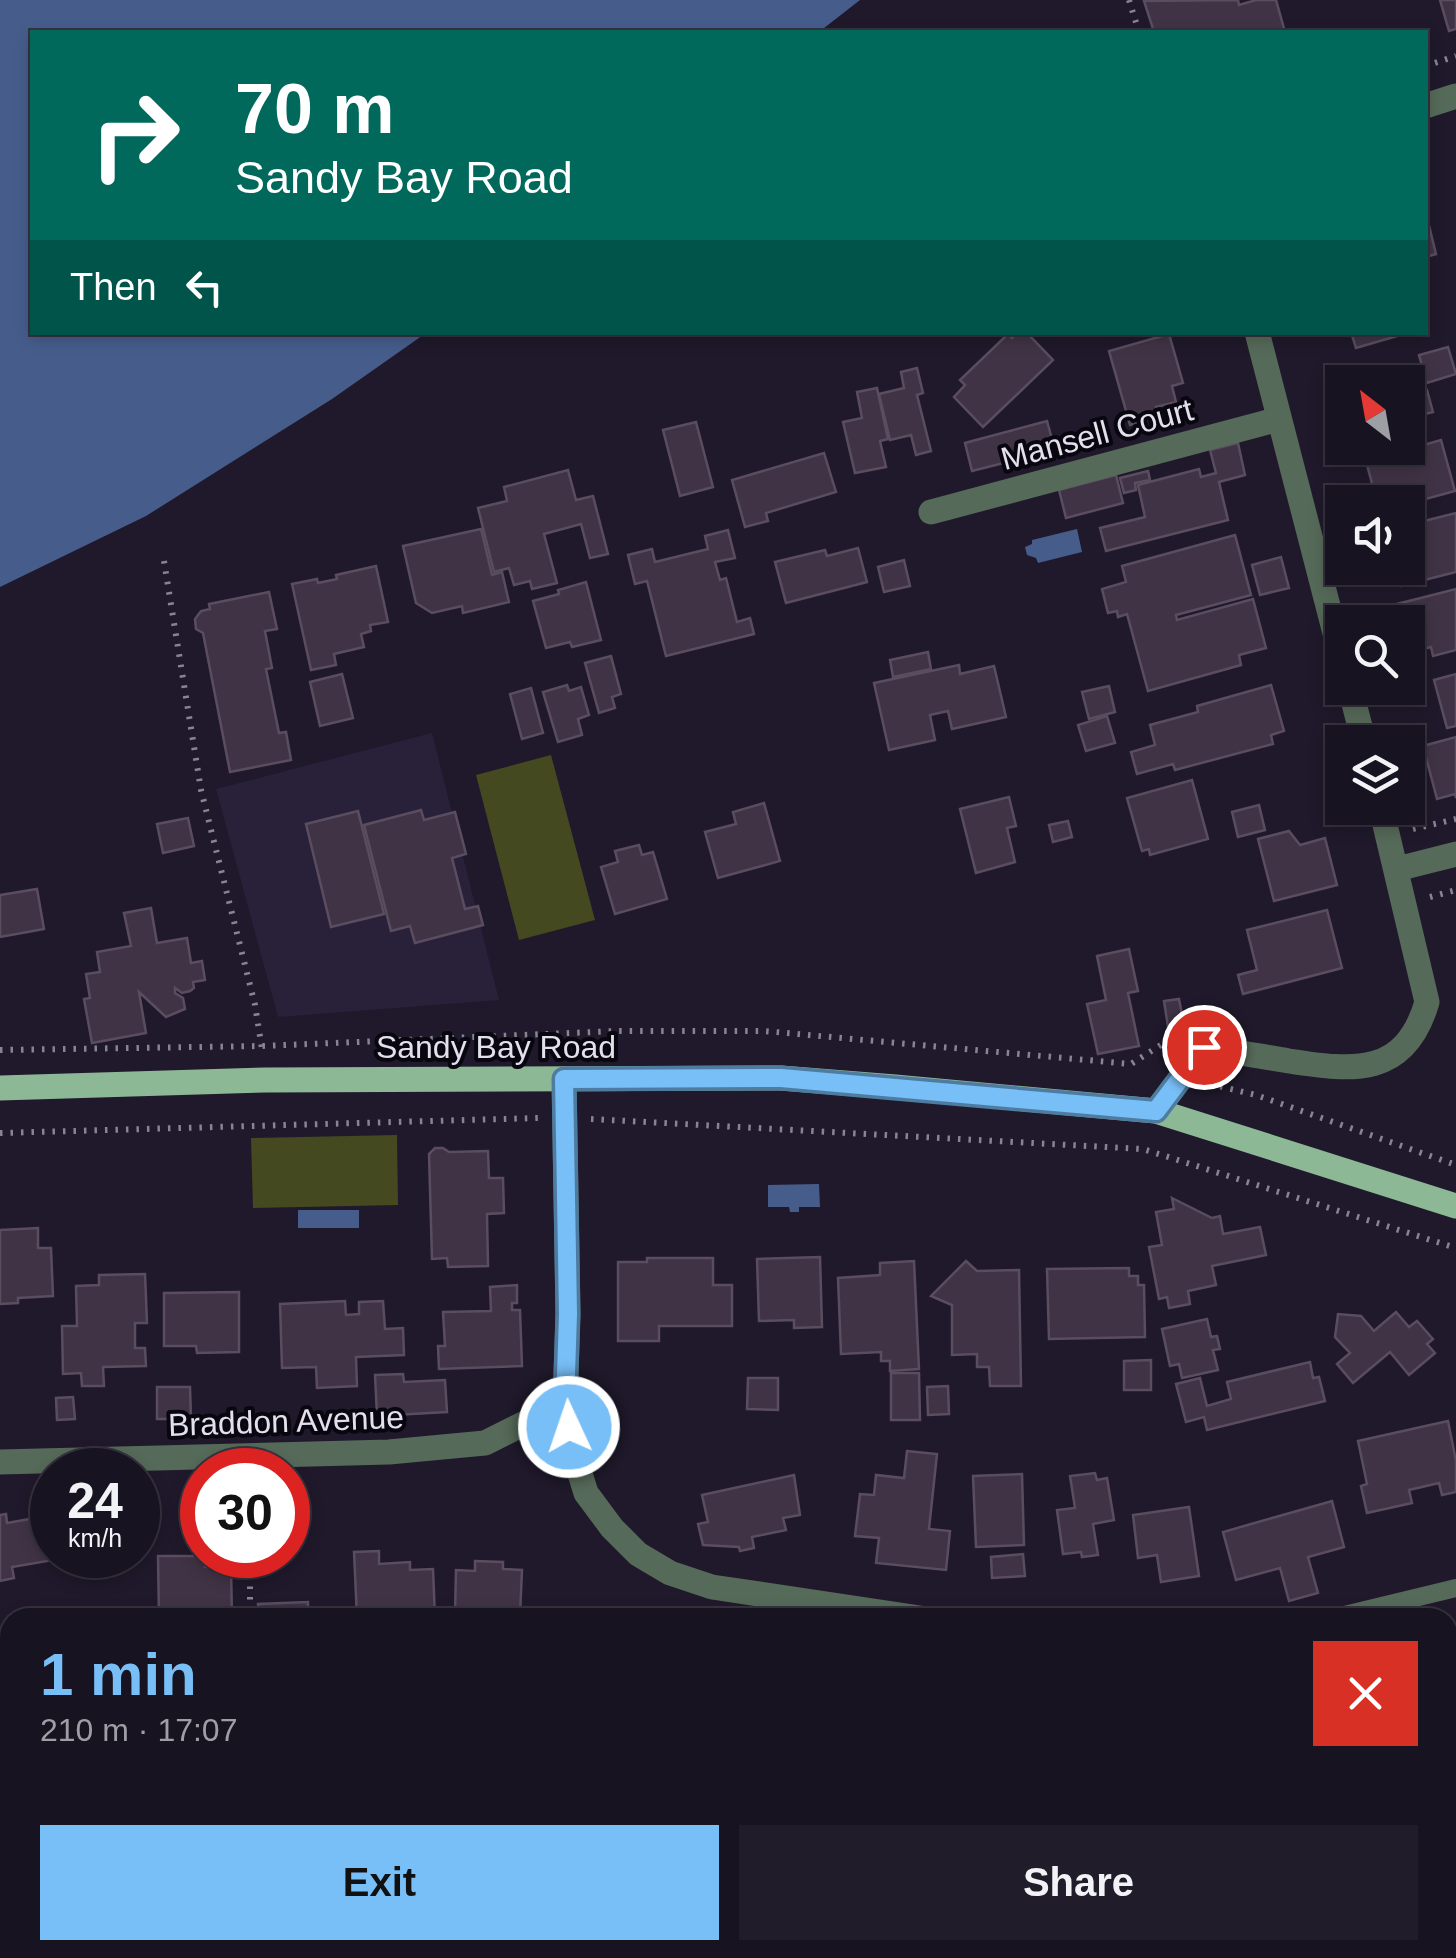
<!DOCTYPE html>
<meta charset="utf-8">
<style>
body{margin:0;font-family:Helvetica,sans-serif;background:#201c29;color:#f1f3f6;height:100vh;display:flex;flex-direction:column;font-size:38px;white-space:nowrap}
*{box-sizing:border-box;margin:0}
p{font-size:32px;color:#9e9ea5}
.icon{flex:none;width:55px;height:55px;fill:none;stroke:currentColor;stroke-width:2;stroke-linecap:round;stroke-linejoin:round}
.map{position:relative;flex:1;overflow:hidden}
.sheet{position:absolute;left:0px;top:1608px;width:1458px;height:352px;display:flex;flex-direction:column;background:#171320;border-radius:30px 30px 0 0;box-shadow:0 5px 15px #0003,0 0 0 2px #36323e}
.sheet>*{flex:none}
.hud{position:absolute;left:30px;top:30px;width:1398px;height:305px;border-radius:0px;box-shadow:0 5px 15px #0003,0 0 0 2px #36323e;background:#00695c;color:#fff;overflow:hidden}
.needle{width:65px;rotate:329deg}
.buttons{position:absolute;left:1325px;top:365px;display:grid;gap:20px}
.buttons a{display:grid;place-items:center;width:100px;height:100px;border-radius:0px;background:#171320;box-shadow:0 5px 15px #0003,0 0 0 2px #36323e;font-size:50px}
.speed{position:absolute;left:30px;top:1448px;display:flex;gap:20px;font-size:50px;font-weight:700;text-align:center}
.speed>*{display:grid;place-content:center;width:130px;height:130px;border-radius:50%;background:#171320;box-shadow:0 5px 15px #0003,0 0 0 2px #36323e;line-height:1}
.speed small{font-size:25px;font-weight:400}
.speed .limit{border:15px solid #d22;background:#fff;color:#111}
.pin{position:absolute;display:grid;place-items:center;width:85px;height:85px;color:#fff;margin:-42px;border:5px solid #fff;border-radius:50%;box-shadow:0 2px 10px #0007}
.me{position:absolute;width:110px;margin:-55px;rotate:357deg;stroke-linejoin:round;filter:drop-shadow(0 0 8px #0008)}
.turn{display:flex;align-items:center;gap:35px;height:210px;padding:0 40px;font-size:45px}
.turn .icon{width:130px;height:130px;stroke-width:2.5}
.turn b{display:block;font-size:70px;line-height:85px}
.then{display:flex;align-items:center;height:95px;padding:0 40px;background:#0003;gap:20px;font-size:38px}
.round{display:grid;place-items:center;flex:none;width:105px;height:105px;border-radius:0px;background:#201c29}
.overview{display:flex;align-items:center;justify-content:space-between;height:170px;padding:0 40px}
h1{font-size:60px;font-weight:700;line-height:75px;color:#78bff7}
.primary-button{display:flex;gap:20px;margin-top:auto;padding:20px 40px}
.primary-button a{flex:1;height:115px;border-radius:0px;background:#78bff7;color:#111;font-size:40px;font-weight:700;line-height:115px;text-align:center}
.primary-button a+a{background:#201c29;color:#f1f3f6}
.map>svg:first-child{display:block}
.built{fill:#292139}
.green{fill:#444920}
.water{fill:#465d8c}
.building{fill:#403345;stroke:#5a4d60;stroke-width:2.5}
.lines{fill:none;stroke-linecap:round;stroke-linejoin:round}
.path{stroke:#898493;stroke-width:6;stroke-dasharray:2.5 8;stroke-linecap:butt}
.service{stroke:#566a59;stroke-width:18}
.minor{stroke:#566a59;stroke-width:25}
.primary{stroke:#8db895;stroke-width:25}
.route-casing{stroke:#4e7ca1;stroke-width:25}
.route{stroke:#78bff7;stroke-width:18}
.labels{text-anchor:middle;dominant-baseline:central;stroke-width:8;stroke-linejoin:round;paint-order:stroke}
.street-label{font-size:32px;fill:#e3dfec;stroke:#08060e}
</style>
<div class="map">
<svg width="1456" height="1958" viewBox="0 0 1456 1958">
<rect width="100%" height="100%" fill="#1f192b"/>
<polygon class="built" points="432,733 499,1000 278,1017 216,789"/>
<g class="green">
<polygon points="551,755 595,920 519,940 476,775"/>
<polygon points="397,1135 398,1205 253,1208 251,1138"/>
</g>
<g class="water">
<polygon points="0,0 860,0 819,32 32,32 32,332 426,333 332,399 146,516 0,587"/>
<polygon points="1077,529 1082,552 1038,563 1036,558 1027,555 1025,547 1032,544 1032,540"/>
<polygon points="819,1184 820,1207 799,1207 799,1212 790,1212 789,1207 768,1207 768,1185"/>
<rect x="298" y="1210" width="61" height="18"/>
</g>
<g class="building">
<polygon points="1238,0 1239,5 1256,0 1276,0 1285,32 1154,32 1144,1"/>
<polygon points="1440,0 1456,0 1456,29 1449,31"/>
<polygon points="1425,209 1436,254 1425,257"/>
<polygon points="1017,332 1026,332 1053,360 983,427 954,397 965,385 960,380 1008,334 1012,338"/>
<polygon points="1351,332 1400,332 1401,335 1356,348"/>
<polygon points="1169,334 1183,383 1172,386 1176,402 1156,407 1159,417 1130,425 1109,351"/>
<polygon points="1448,347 1456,374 1427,383 1419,355"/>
<polygon points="917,368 923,393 917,395 931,451 916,455 911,435 890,440 879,394 904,388 901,372"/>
<polygon points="877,388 888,439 880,441 886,467 855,473 843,422 862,418 857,392"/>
<polygon points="1427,390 1433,412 1408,418 1408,395"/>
<polygon points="1047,421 1055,450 972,471 965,443"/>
<polygon points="696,422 713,487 680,496 663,430"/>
<polygon points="1441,440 1455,491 1411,503 1408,494 1377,502 1366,461"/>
<polygon points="1238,443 1245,475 1219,482 1228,520 1106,551 1100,528 1145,517 1138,485 1199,469 1201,477 1216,473 1210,450"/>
<polygon points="824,453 836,492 766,513 768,521 745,527 732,480"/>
<polygon points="568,470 576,500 593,496 608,554 590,558 581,524 544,534 557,583 532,589 530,581 514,585 509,568 494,572 478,508 507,501 504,487"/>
<polygon points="1148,471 1150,480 1135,483 1136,490 1124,493 1120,478"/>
<polygon points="1116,475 1123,503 1066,518 1059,490"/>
<polygon points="1456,513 1456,572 1401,586 1396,568 1408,568 1408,525"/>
<polygon points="481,529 492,575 502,572 509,602 463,613 462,606 432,613 416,603 403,546"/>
<polygon points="728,530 735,558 715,562 720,580 726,578 737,622 750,618 754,634 666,656 647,581 635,584 628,555 652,549 655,562 708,549 705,536"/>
<polygon points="1235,535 1251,595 1176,615 1177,620 1253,599 1266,648 1239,655 1241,665 1148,691 1127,614 1118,617 1117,611 1108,613 1102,589 1126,582 1122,566"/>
<polygon points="858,548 867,582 786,603 775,562 825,550 827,556"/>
<polygon points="1281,557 1289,588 1260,595 1252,565"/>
<polygon points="904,560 910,586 884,592 878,567"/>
<polygon points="376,566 388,622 370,625 371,631 361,634 364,647 334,654 336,665 311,670 292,584 317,579 318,583 337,579 336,575"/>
<polygon points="586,582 601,640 572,647 570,642 546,648 533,601 559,594 558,590"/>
<polygon points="1456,589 1456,650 1433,656 1431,647 1408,653 1408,622 1398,622 1402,622 1397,604"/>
<polygon points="269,592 277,629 265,631 272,668 266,669 279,733 286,732 291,760 230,772 203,633 196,629 195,619 201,611 210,609 209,604"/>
<polygon points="928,652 931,669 893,677 890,660"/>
<polygon points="611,656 621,694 612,697 615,708 599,713 585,663"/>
<polygon points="959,665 960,674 994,666 1006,717 952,729 948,711 930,715 935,740 889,750 874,683"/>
<polygon points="1408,669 1415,696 1386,703 1382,688 1408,688"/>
<polygon points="342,674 353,718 320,726 310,682"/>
<polygon points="1456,674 1456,726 1447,728 1434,680"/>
<polygon points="567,685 569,691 581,687 589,715 578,719 582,735 558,742 543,692"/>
<polygon points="1271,685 1284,731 1271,735 1273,744 1175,770 1173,764 1137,774 1131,752 1155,745 1150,725 1198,712 1197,706"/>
<polygon points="1109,686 1115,712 1089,719 1082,692"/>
<polygon points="531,688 543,733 522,739 510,694"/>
<polygon points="1107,716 1115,743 1086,751 1078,725"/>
<polygon points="1456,737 1456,798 1455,794 1437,799 1423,746"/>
<polygon points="1192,780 1208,839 1150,855 1149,849 1142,851 1127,798"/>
<polygon points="1009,797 1016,826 1007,828 1015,862 976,873 960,809"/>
<polygon points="764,803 780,861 718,878 705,832 736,824 733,812"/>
<polygon points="1259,805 1265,830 1238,837 1232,812"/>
<polygon points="421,810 424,820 455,812 466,854 452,858 465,909 478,906 483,925 415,943 410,926 391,931 364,825"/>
<polygon points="358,811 384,914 331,927 306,824"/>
<polygon points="188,818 194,846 163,853 157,824"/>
<polygon points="1068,821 1072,837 1053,842 1049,825"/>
<polygon points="1289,831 1300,845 1325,838 1337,885 1274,901 1258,839"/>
<polygon points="639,845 642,855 653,852 667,899 615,914 601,867 618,862 615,851"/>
<polygon points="37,889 44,929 0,937 0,895"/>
<polygon points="151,908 157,943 187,938 191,963 202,961 205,980 193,982 194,988 190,991 182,993 175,988 175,993 183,998 185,1009 166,1017 139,992 146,1033 92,1043 84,999 90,998 86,974 100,972 97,952 131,946 124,913"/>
<polygon points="1327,910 1342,968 1243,994 1238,975 1257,970 1247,930"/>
<polygon points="1129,949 1138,991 1128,993 1139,1046 1098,1054 1087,1004 1106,1000 1097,956"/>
<polygon points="1179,999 1184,1025 1168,1027 1164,1001"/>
<polygon points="435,1148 443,1148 449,1152 488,1151 489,1178 503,1178 504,1213 487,1214 488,1266 448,1267 447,1258 432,1259 429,1154"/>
<polygon points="1172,1198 1212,1218 1220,1216 1223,1234 1260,1227 1266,1255 1212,1266 1216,1285 1188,1291 1190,1304 1169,1308 1167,1297 1159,1299 1149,1247 1162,1245 1156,1212 1174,1209"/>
<polygon points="38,1228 38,1248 51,1248 53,1296 18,1298 18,1303 0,1304 0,1230"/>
<polygon points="820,1257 822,1327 794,1328 794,1320 759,1321 757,1259"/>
<polygon points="647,1258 713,1258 713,1285 732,1285 732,1326 659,1326 659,1341 618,1341 618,1262 647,1262"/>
<polygon points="914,1261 919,1369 890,1371 890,1361 881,1361 881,1352 841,1354 838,1278 880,1275 880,1263"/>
<polygon points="966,1261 977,1271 1019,1270 1021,1386 990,1386 989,1367 977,1367 977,1354 952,1355 952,1305 931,1296"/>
<polygon points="1129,1268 1129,1276 1138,1276 1138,1285 1144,1285 1145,1337 1049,1339 1047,1269"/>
<polygon points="145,1274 147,1323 135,1323 135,1348 145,1348 146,1366 103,1367 104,1386 82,1386 81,1373 63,1374 62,1326 77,1326 76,1286 99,1285 99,1275"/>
<polygon points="517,1285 517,1303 512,1303 512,1310 520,1310 522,1366 439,1369 438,1346 445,1346 443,1312 491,1311 490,1287"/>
<polygon points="239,1292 239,1352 197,1353 196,1346 164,1346 164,1293"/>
<polygon points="345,1301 346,1315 359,1314 359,1302 383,1301 385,1329 403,1328 404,1355 356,1357 357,1386 317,1388 316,1367 282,1368 280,1304"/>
<polygon points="1396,1312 1409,1327 1417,1321 1433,1339 1427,1344 1435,1353 1409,1375 1390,1352 1353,1383 1337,1364 1350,1353 1335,1337 1338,1314 1361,1316 1374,1331"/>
<polygon points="1207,1319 1211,1337 1217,1336 1220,1349 1213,1350 1218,1370 1182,1378 1179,1364 1170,1366 1162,1329"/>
<polygon points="1151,1360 1151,1390 1124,1390 1124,1361"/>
<polygon points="1310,1362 1313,1378 1319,1377 1325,1401 1207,1430 1204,1417 1186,1422 1176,1384 1200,1378 1207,1406 1231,1399 1227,1382"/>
<polygon points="891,1373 919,1373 920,1420 891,1420"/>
<polygon points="403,1374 404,1382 445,1380 447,1412 377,1416 375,1375"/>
<polygon points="748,1378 778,1378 778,1410 747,1409"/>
<polygon points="948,1386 949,1414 928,1415 927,1387"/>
<polygon points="157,1387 190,1387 191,1419 157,1419"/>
<polygon points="73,1397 75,1419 57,1420 56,1398"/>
<polygon points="1448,1421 1456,1461 1456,1492 1442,1495 1439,1483 1409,1490 1412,1503 1367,1513 1361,1486 1367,1484 1358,1441"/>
<polygon points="907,1451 937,1454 929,1529 950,1531 946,1570 876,1563 879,1538 855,1536 860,1494 874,1495 876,1475 904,1478"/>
<polygon points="1095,1473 1097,1480 1107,1478 1114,1520 1093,1524 1098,1555 1082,1557 1081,1552 1063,1554 1057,1510 1075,1508 1070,1476"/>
<polygon points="1022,1474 1024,1545 976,1547 973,1476"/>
<polygon points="794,1475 800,1515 783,1518 786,1530 752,1537 754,1548 740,1551 739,1547 703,1545 698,1524 708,1522 702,1495"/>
<polygon points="1332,1501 1344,1547 1308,1557 1318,1593 1289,1601 1280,1568 1236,1580 1223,1532"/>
<polygon points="1189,1507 1199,1576 1161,1582 1157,1555 1138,1558 1133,1515"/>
<polygon points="6,1514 7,1523 52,1515 52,1555 82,1555 12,1567 14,1578 0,1581 0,1515"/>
<polygon points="379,1551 379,1564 410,1562 410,1570 433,1569 435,1618 357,1618 354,1552"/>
<polygon points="1023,1554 1025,1576 992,1578 991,1557"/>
<polygon points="158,1556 205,1556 205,1567 231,1566 232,1618 159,1618"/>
<polygon points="475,1561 503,1562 503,1569 522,1570 520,1615 508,1615 508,1618 455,1615 456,1570 475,1571"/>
<polygon points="308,1602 308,1617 326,1618 259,1618 258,1604"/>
<polygon points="559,1609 586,1612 585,1618 559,1618"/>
<polygon points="1448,1632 1456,1636 1456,1666 1452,1664 1448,1674"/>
<rect x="0" y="1639" width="10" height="79"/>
<polygon points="1456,1766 1456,1852 1448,1833 1448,1770"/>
<rect x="256" y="1950" width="83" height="8"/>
<polygon points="863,1950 976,1950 976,1956"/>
<rect x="1021" y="1950" width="99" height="6"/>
</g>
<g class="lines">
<g class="path">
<polyline points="1129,0 1139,32"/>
<polyline points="1425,66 1456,56"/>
<polyline points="164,561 201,790 255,1005 262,1049"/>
<polyline points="1413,829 1456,819"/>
<polyline points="1430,897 1456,890"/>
<polyline points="0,1050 262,1046 617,1031 764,1031 1131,1064 1178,1034"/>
<polyline points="1210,1084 1256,1095 1456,1165"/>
<polyline points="591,1119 1143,1149 1456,1248"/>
<polyline points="0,1133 539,1118"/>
<polyline points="250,1555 250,1618"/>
<polyline points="1448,1720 1456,1719"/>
<polyline points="251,1950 251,1958"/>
</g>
<g class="service">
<polyline points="1332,1618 1456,1588"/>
<polyline points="1448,1925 1456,1925"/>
<polyline points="1346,1950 1347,1958"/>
</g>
<g class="minor">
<polyline points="1425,106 1456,96"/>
<polyline points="1257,332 1342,660"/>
<polyline points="931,512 1279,419"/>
<polyline points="1350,688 1364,742"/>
<polyline points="1397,869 1456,854"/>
<polyline points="564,1079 568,1314 565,1403 573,1451 586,1493 612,1528 638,1554 670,1573 712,1587 920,1618"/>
<path d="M 1156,1111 L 1204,1047 C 1233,1052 1261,1056 1289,1061 C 1354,1071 1405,1077 1427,1002 L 1381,808"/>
<polyline points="0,1462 389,1452 485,1443 565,1403"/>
<polyline points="1211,1958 1214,1950"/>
</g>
<polyline class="primary" points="0,1088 266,1080 781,1078 895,1087 1156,1111 1456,1206"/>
</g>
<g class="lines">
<g class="route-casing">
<polyline id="route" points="569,1427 565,1404 568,1314 564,1079 781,1078 1156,1111 1204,1047"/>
</g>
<use href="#route" class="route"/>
</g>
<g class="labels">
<g class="street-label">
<text transform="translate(1097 434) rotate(-15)">Mansell Court</text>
<text x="496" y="1047">Sandy Bay Road</text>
<text transform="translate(286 1421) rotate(-2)">Braddon Avenue</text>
</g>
</g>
</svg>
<div class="buttons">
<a><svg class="needle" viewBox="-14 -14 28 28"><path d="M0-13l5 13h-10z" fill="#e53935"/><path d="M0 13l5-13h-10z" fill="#9e9ea5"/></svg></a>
<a><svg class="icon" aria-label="sound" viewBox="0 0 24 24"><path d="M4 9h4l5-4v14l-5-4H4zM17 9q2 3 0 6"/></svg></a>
<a><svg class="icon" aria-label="search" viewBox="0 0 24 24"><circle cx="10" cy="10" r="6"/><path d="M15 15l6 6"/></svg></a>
<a><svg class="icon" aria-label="layers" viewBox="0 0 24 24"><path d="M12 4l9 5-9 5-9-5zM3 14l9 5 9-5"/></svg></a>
</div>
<div class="speed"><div>24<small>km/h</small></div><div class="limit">30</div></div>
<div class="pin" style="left:1204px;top:1047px;background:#d93025"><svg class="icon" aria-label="arrive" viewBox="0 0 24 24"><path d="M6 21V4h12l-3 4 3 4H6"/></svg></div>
<svg class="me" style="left:569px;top:1427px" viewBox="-20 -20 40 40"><circle r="17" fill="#78bff7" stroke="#fff" stroke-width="3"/><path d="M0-11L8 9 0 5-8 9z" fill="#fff"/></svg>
<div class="hud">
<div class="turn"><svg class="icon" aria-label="right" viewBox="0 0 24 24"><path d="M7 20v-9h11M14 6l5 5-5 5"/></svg><div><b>70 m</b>Sandy Bay Road</div></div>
<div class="then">Then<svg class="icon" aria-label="left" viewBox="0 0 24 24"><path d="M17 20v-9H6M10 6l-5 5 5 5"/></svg></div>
</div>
<section class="sheet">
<div class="overview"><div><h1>1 min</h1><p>210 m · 17:07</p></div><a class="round" style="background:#d93025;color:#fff"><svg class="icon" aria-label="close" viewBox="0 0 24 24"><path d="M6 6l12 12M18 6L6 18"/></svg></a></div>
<div class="primary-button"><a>Exit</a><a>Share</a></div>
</section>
</div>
